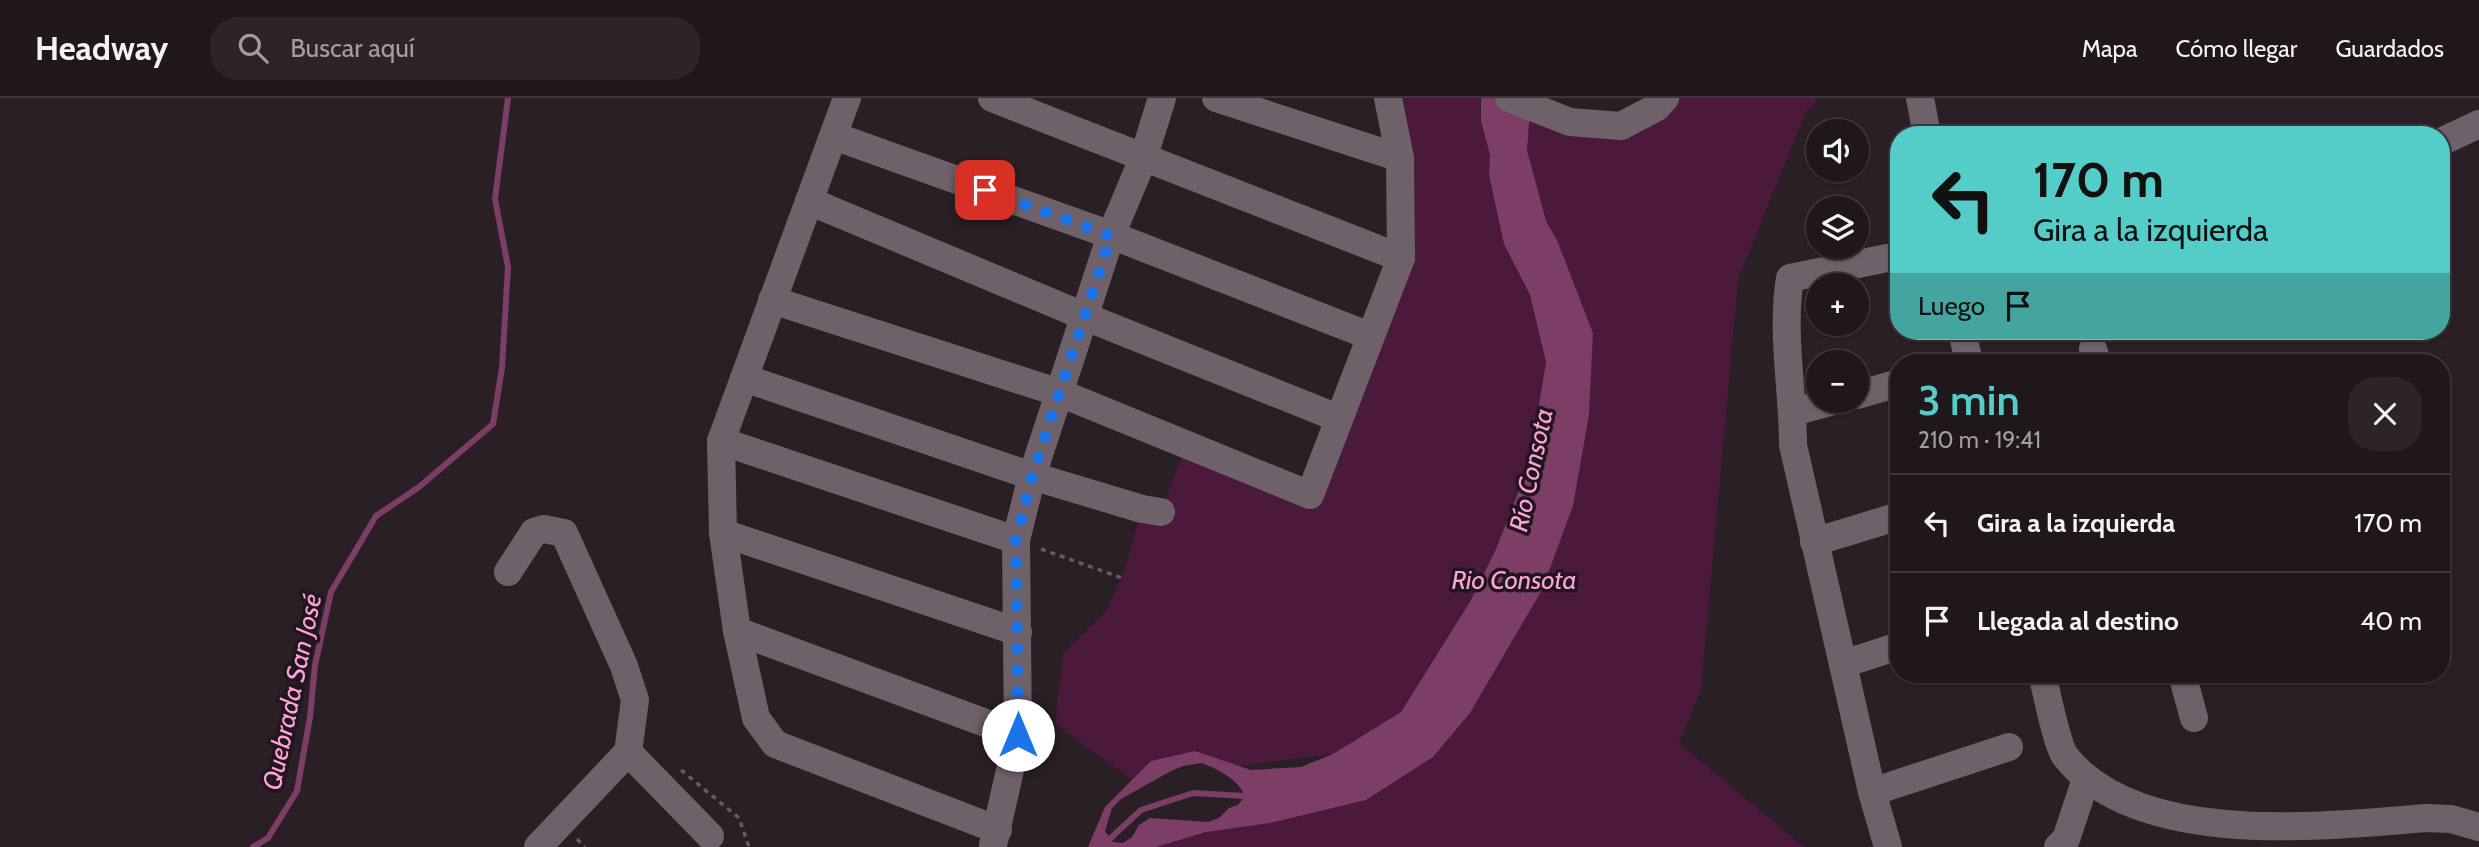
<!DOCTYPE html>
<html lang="es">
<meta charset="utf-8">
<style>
body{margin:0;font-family:Cabin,sans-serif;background:#2d2429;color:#f1f3f6;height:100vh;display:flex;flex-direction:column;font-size:26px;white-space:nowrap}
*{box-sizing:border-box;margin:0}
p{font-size:23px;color:#a29fa3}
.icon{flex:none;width:38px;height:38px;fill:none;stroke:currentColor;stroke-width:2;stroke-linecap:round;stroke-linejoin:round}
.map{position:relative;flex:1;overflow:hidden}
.sheet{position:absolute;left:1890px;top:256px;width:560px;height:329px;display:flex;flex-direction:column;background:#20171c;border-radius:28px;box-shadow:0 2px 5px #0004,0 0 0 2px #3d363b}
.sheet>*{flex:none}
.banner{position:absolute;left:1890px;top:28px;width:560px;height:214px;border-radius:28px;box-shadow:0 2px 5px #0004,0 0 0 2px #3d363b;background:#54cdc8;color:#111;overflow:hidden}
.tools{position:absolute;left:1806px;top:21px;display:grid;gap:14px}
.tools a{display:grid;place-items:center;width:63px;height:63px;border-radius:50%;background:#20171c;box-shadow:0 2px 5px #0004,0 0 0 2px #3d363b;font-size:35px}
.pin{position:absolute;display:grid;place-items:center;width:60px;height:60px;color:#fff;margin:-30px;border-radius:14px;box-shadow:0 4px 10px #0006}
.me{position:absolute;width:77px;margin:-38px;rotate:0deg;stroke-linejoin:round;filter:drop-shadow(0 0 5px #0008)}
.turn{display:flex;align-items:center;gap:24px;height:147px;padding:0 28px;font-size:32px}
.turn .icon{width:91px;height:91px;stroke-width:2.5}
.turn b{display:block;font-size:49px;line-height:60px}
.then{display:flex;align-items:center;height:66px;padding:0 28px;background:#0003;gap:14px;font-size:26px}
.round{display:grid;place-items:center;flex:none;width:74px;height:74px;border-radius:28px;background:#2d2429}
.head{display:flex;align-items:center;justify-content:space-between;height:119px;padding:0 28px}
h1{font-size:42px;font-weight:600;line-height:52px;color:#54cdc8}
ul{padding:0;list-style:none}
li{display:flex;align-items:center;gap:21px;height:98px;padding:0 28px;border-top:2px solid #3d363b}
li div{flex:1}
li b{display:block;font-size:26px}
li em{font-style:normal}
header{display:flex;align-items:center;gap:42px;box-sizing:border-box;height:98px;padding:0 35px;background:#20171c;border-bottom:2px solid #3d363b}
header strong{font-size:33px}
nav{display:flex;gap:38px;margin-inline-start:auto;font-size:24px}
.search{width:490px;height:63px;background:#2d2429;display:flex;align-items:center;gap:18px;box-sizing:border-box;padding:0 24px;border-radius:28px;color:#a29fa3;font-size:26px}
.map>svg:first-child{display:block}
.green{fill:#4b193c}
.water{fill:#7c3d67;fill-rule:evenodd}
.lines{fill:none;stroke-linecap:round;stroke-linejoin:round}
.stream{stroke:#7c3d67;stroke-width:6}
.path{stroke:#665b61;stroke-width:3.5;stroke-dasharray:5 5;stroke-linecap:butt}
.minor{stroke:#6f6169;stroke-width:28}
.route{stroke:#1a73e8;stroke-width:12;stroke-dasharray:0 21.6}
.labels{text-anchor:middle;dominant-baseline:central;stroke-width:7;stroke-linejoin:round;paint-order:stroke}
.water-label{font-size:26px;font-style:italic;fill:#fea1dd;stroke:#21161d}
</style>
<header>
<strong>Headway</strong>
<div class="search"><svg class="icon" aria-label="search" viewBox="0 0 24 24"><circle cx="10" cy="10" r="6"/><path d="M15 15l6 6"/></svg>Buscar aquí</div>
<nav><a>Mapa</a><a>Cómo llegar</a><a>Guardados</a></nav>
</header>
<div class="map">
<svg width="2479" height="749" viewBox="0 0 2479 749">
<rect width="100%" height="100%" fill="#2b1f26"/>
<g class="green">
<polygon points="1388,0 1480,0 1481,23 1490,57 1504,146 1530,197 1546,264 1529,360 1496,451 1471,502 1401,614 1333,656 1238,668 1195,653 1151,663 1132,682 1055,626 1063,555 1106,513 1122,480 1142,411 1161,414 1186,347 1309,397 1401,160"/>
<polygon points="1665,0 1819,0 1806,14 1738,181 1701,592 1679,645 1804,749 1128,749 1433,659 1470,615 1542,492 1573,408 1589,317 1593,235 1557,142 1546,123 1527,52 1529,8 1621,28"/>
</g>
<path class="water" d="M 1481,0 L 1531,0 L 1527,52 L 1546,123 L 1557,142 L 1593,235 L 1589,317 L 1573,408 L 1542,492 L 1470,615 L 1433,659 L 1366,702 L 1270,725 L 1206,734 L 1156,749 L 1088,749 L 1105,709 L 1151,663 L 1195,653 L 1251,672 L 1301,669 L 1333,656 L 1401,614 L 1471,502 L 1496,451 L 1529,366 L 1546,264 L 1530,197 L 1504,146 L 1489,77 L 1490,57 L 1481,23 ZM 1201,665 C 1217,670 1239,682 1245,698 L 1238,707 L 1229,710 L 1219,720 L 1208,724 L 1150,720 L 1139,727 L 1132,739 L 1123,745 L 1113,744 L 1105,733 L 1112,710 L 1121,701 L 1171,673 L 1183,668 Z"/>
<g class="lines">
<g class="stream">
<polyline points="253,749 268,740 297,693 310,619 315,567 331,494 376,418 419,389 493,326 502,270 508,169 495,101 508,0"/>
<polyline points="1101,749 1141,712 1193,695 1245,698 1253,697"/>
</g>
<g class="path">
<polyline points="1041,451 1122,480"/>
<polyline points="681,672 739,720 749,749"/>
<polyline points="577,741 585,749"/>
</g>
<g class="minor">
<polyline points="847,0 721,343 723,435 737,533 756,620 775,646 998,732"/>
<polyline points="992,0 1401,160"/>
<polyline points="1216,0 1400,60"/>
<polyline points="1509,0 1570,24 1621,28 1657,9 1665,0"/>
<polyline points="1920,0 1927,37"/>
<polyline points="834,38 1111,137 1370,238"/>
<polyline points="2441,44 2479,26"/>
<polyline points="809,103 1086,219 1338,320"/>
<path d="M 1887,160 L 1790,180 C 1781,235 1793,292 1793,347 L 1872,694 L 1888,749"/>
<polyline points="772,202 1060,295 1310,397 1401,160 1400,60 1388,0"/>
<polyline points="1962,233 1969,264"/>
<polyline points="2093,251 2097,264"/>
<polyline points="744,280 1032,378 1142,411 1161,414"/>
<polyline points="1857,297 1899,285"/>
<polyline points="1793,314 1834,303"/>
<polyline points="721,343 1016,442"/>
<polyline points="723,435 1018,534"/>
<polyline points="1814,444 1899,418"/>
<polyline points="508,474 534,434 544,431 564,435 624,568 635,602 628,654 538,749"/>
<polyline points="737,533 1018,637"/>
<polyline points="1843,566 1899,548"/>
<path d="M 2042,576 C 2047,595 2056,644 2065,658 C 2136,749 2318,729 2426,720 L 2451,721 L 2479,729"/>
<polyline points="2182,576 2194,620"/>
<polyline points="628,654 710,738"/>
<polyline points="1872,694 2009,649"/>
<polyline points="993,747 1018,637 1016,442 1032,378 1111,137 1143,61 1162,0"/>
<polyline points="2058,749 2066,741 2085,684"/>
</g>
</g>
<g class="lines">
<polyline class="route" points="985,92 1111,138 1032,378 1016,442 1018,637"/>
</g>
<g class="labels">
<g class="water-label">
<text transform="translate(1531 372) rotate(-78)">Río Consota</text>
<text x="1514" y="482">Rio Consota</text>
<text transform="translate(292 594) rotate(-78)">Quebrada San José</text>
</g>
</g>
</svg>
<div class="tools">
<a><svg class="icon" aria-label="sound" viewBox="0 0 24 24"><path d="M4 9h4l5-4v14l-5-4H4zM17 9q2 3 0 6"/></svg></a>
<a><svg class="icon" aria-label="layers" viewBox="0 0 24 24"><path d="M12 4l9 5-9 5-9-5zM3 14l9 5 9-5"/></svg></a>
<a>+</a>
<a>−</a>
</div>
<div class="pin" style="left:985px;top:92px;background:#d93025"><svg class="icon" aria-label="arrive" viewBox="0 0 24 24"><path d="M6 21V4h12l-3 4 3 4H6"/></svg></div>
<svg class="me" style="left:1018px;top:637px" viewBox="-20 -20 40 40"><circle r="19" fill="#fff"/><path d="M0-13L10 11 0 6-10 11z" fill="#1a73e8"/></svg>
<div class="banner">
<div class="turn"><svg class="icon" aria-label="left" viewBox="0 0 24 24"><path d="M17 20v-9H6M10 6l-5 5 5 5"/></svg><div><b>170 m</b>Gira a la izquierda</div></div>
<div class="then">Luego<svg class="icon" aria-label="arrive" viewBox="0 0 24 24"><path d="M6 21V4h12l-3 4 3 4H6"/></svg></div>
</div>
<section class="sheet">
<div class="head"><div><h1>3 min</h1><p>210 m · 19:41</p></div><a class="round"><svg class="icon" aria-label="close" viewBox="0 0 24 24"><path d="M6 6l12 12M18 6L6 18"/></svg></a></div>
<ul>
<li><svg class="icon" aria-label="left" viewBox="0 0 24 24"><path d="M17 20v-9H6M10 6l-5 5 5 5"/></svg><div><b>Gira a la izquierda</b></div><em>170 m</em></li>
<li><svg class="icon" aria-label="arrive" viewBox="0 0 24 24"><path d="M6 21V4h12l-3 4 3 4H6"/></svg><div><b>Llegada al destino</b></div><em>40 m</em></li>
</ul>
</section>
</div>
